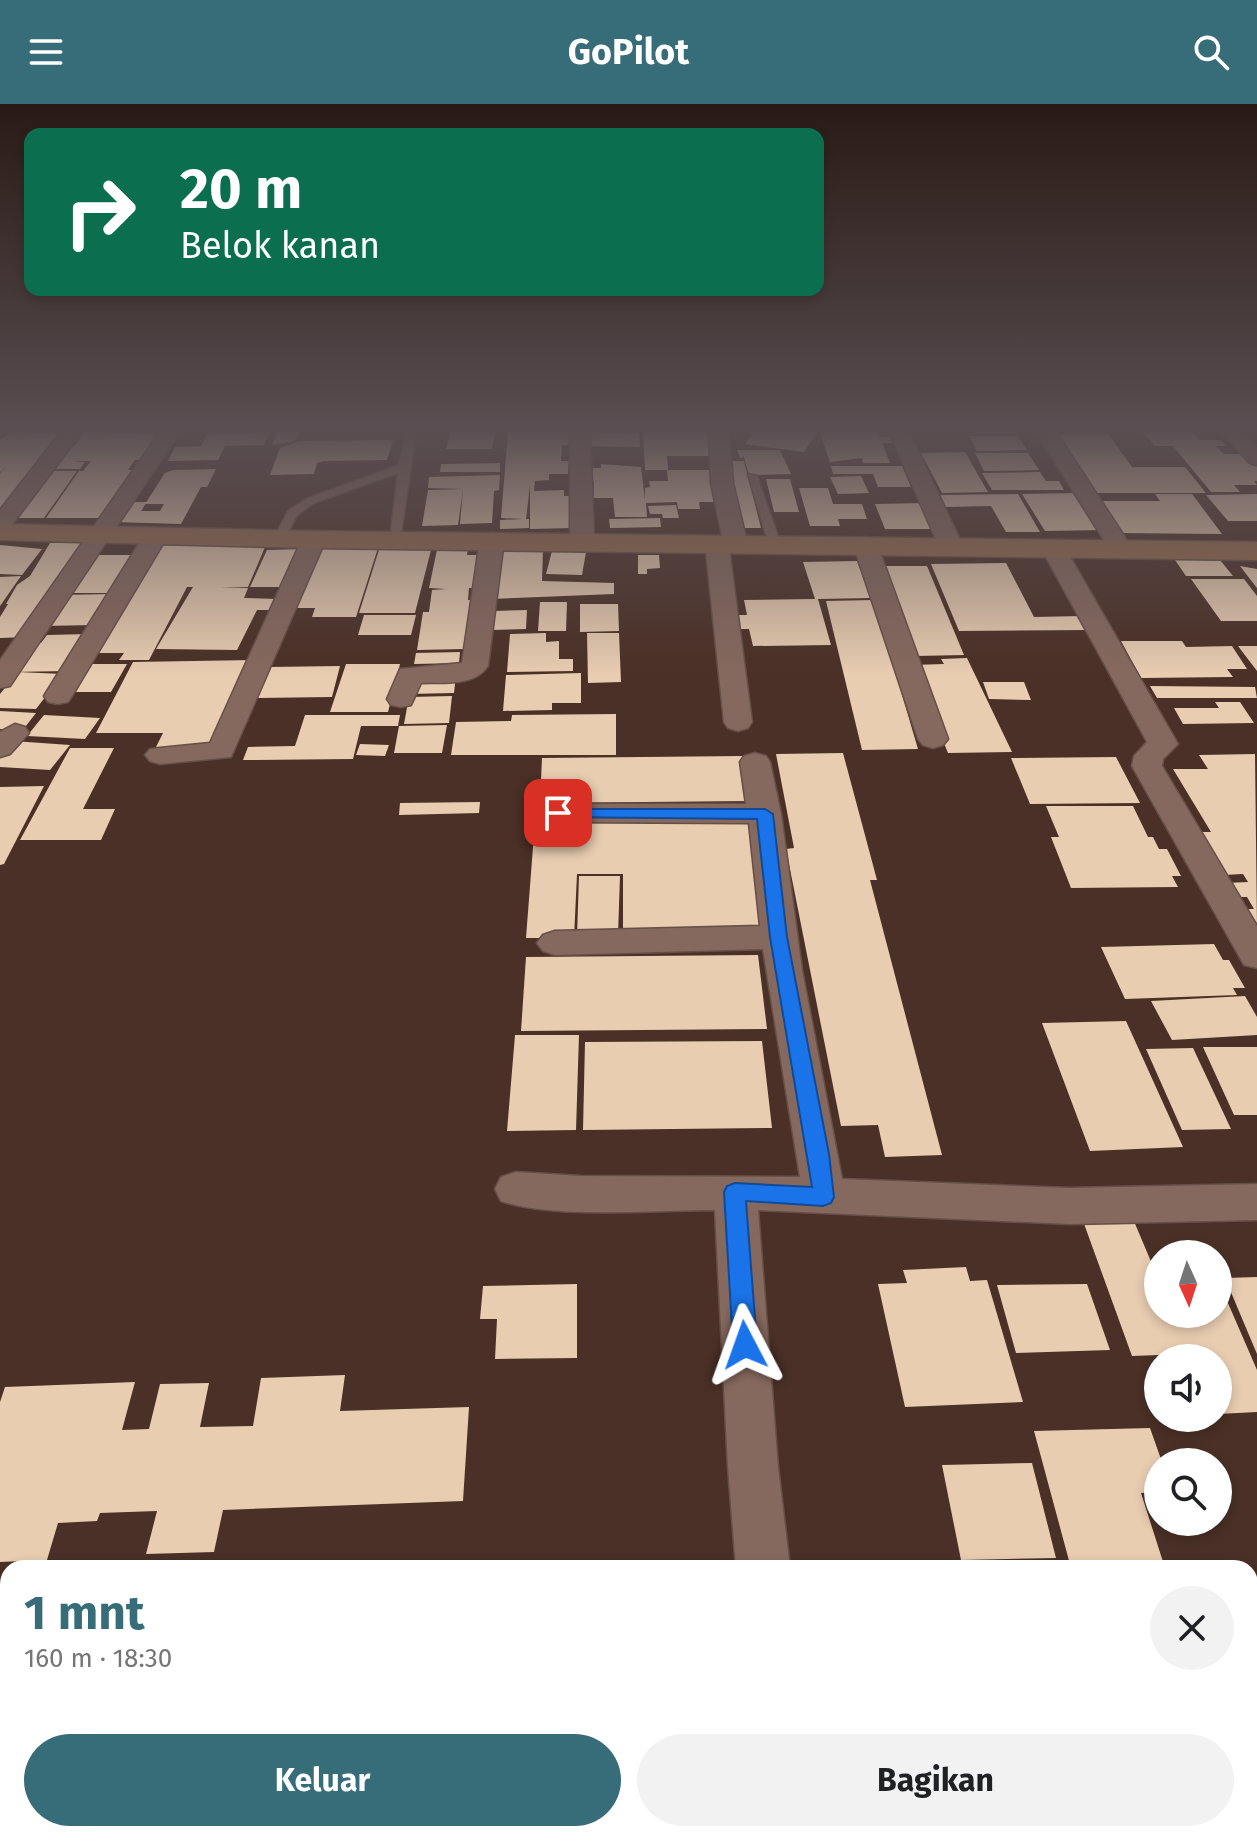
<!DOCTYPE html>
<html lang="id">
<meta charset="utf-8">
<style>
body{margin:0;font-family:"Fira Sans",sans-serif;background:#f2f2f2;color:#202124;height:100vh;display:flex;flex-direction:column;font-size:30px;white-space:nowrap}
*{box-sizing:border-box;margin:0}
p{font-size:26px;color:#757577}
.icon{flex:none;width:44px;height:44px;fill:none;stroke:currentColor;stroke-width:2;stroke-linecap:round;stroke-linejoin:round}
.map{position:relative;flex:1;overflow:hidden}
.drawer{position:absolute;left:0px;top:1456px;width:1258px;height:282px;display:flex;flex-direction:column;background:#fff;border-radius:24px 24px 0 0;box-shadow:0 4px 12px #0003}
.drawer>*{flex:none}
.guide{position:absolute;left:24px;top:24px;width:800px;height:168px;border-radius:16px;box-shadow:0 4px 12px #0003;background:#0b6e4f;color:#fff;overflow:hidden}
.needle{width:52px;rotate:177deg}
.tools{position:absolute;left:1144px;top:1136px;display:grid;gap:16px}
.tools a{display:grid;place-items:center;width:88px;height:88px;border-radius:50%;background:#fff;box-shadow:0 4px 12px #0003;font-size:40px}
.pin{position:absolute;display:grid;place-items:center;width:68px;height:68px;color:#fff;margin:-34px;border-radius:16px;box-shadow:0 4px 12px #0006}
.me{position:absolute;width:88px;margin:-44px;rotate:356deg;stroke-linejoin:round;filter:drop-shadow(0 0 6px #0008)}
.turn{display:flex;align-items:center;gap:28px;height:168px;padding:0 24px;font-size:36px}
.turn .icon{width:104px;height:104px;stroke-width:2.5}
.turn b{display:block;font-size:56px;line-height:68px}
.round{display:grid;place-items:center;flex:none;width:84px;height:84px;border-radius:42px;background:#f2f2f2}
.overview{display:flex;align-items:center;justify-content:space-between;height:136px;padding:0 24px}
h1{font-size:48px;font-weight:700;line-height:60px;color:#376d78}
.button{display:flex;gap:16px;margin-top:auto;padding:16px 24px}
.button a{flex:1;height:92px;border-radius:48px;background:#376d78;color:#fff;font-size:32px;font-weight:700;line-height:92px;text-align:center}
.button a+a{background:#f2f2f2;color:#202124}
header{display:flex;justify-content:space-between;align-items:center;height:104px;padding:0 24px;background:#376d78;color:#fff;font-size:36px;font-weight:700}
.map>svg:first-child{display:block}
.building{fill:#e8cdb1}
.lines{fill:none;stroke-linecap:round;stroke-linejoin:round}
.lane-casing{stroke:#654f47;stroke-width:3}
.street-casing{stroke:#654f47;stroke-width:3}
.secondary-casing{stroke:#654f47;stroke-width:3}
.lane{fill:#86695e;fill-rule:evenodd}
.street{fill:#86695e;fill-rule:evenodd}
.secondary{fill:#956c4d;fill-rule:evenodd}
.route{fill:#1a73e8;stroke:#114b97;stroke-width:2}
</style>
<header><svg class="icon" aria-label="menu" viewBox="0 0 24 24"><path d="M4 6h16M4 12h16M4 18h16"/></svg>GoPilot<svg class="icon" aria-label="search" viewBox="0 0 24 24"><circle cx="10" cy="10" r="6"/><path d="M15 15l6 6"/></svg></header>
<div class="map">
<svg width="1257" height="1737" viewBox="0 0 1257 1737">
<rect width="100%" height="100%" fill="#4a3026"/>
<g class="building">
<polygon points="11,328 62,329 0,409 0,369 6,363 0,368 0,336"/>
<polygon points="84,328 156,329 154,333 159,333 144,356 135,356 128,366 134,366 105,414 46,414 79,367 83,367 91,357 72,357 85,358 80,365 48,365 66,341 75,341"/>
<polygon points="269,328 264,341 225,342 218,356 168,357 175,343 201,342 207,330"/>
<polygon points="278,328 299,328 295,337 272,341"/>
<polygon points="451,328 495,328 492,345 446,345"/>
<polygon points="508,328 573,328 573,341 562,341 561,357 569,357 568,370 549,370 549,376 535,377 534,387 564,386 564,392 570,392 570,424 530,425 530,381 526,415 529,415 529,424 500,425 500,416 523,415 501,414"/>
<polygon points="583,328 639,329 640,343 583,342"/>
<polygon points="643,328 715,328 714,352 667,352 668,366 645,366"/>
<polygon points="754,328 817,328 804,348 745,340"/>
<polygon points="820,328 878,328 880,333 894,333 897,339 882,339 890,359 863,359 862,354 830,358"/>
<polygon points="1143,328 1192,328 1199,336 1221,336 1226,342 1216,342 1224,350 1243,350 1257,358 1257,377 1254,377 1257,381 1234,381 1240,388 1211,388 1173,342 1155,342"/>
<polygon points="1057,330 1108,330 1132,363 1185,363 1206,389 1096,389"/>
<polygon points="969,332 1018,332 1027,346 977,347"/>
<polygon points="393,336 387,356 324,357 317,359 314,370 270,371 280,344 300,337"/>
<polygon points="737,346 780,346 791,370 749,371 743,350 743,354 740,354"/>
<polygon points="965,348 988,388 942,389 921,349"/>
<polygon points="975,349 1028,349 1039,366 984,367"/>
<polygon points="725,357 744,357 761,424 735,424"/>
<polygon points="500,359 500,368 440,368 441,360"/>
<polygon points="601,360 641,363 645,396 645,384 650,383 649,377 668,377 667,366 709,366 715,398 699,398 700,405 678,405 677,398 646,399 647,413 615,413 613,394 593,394 594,378 591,378 590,364 601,364"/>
<polygon points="831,362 902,362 911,383 878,383 873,370 833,370"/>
<polygon points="216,365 207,383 201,383 181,420 113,418 127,398 147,398 141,407 160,407 164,400 145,400 165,369 173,366"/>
<polygon points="43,367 77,367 44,414 7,414"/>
<polygon points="1040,368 1046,377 1059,377 1064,386 992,386 982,369"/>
<polygon points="500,371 499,386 494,387 492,419 460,420 463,385 458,421 422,422 428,386 463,385 428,384 429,373"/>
<polygon points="861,372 869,389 838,390 830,373"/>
<polygon points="766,375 790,375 799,408 774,408"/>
<polygon points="799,384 828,384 833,400 862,400 867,415 838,415 840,422 810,422"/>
<polygon points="1078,389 1103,426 1045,427 1022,390"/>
<polygon points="1018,390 1040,428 1006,428 991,402 946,403 940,391"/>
<polygon points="1155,390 1192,390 1222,430 1116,429 1096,397 1160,397"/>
<polygon points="1257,390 1257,417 1228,417 1206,391"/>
<polygon points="926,399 938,425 885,425 875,400"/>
<polygon points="676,401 679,414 663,414 662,410 650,410 648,402"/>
<polygon points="660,414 661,423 610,424 609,415"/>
<polygon points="50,439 87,439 27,533 0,534 0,513 8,500 6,500 17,481 30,472"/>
<polygon points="0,441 42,445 22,471 0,470"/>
<polygon points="153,441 265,443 248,483 220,484 248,484 244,494 277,495 271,506 257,506 237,546 156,545 193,483 187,483 149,556 119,556 124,549 89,549"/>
<polygon points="438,441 468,444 467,451 480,451 475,484 469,484 468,496 475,496 471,533 465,533 464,545 417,546 423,508 429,508 432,486 446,485 429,484"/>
<polygon points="315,444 378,444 356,513 312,513 315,504 291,504"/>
<polygon points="304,445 289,483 250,483 267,446"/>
<polygon points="379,446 431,446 415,509 359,509"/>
<polygon points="496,446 543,446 542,477 614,479 614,490 491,495"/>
<polygon points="552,447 586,448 582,471 546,470"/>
<polygon points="91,451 139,451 116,489 64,489"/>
<polygon points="638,451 659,451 660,464 647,465 647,470 638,470"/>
<polygon points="1175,456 1220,456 1233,472 1186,472"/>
<polygon points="857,457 871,494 818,495 831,541 753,542 749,525 740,525 737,511 747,511 744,496 815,495 803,458"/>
<polygon points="1006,459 1034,513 1081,512 1089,526 959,527 931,460"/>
<polygon points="874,462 927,462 964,551 916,552"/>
<polygon points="1240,462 1257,465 1257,484 1250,475"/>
<polygon points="21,472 0,502 0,473"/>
<polygon points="1191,475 1244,475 1257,492 1257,517 1221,517"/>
<polygon points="111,490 95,521 41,522 60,491"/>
<polygon points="874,496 918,645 862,646 826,497"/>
<polygon points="540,498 567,498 566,527 538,527"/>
<polygon points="580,500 618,500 619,527 580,528"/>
<polygon points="527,506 526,525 490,526 492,507"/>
<polygon points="364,511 416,511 411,531 358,531"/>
<polygon points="546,529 546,538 559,537 559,555 573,555 573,567 507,568 510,530"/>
<polygon points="587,529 619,529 621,578 588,579"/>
<polygon points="89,530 68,567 9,568 27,539 41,539 47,531"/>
<polygon points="1121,537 1182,537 1186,543 1232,542 1247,565 1227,565 1233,573 1141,574"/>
<polygon points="1238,542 1257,542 1257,567"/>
<polygon points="460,548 459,559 414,560 416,549"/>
<polygon points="967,554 1012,648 948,649 912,561 944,560 941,555"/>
<polygon points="254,556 219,647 154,647 163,629 96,629 133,558"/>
<polygon points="92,560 127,560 111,588 75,588"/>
<polygon points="346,560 400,560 388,608 330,608"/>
<polygon points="340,562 332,593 257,594 268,563"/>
<polygon points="18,568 63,570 36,605 0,604 0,590"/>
<polygon points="581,569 581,599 552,599 552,606 503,607 506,571"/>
<polygon points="456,571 454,589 408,590 411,572"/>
<polygon points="983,578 1024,578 1031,596 989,595"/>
<polygon points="1150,582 1255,583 1257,594 1157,594"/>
<polygon points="452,592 449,619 404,620 409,593"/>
<polygon points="1215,598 1240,598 1254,619 1183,620 1174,604 1219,604"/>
<polygon points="0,607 36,609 22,627 0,625"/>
<polygon points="616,610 616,651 451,651 456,618 511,617 512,611"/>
<polygon points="44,611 100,614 85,635 27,632"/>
<polygon points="305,611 400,611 398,622 361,622 353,655 243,656 248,643 295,642"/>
<polygon points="447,621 442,649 394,649 399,622"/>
<polygon points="13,637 70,641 50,666 0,663 0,653"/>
<polygon points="360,640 389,641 385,652 356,651"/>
<polygon points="70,644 114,644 83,705 115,705 101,736 20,736"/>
<polygon points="843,649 877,776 870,776 942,1051 885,1053 878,1021 841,1022 786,745 794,744 776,650"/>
<polygon points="1255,650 1257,821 1250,822 1241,805 1254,805 1247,793 1235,793 1226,779 1248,778 1243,770 1224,771 1198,728 1211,728 1173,665 1208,665 1199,651"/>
<polygon points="743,652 750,697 540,699 542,654"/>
<polygon points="1116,653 1140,699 1030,700 1011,654"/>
<polygon points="44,682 4,760 0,761 0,683"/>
<polygon points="480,698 479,709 399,711 400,699"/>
<polygon points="1046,702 1133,702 1148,733 1153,733 1159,745 1167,745 1181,772 1172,772 1178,783 1071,784 1051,733 1059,733"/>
<polygon points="535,717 755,717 770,832 623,833 623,770 577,770 574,834 526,834"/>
<polygon points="579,772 620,772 618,831 577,833"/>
<polygon points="1214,840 1223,856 1229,856 1245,884 1233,884 1237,891 1125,895 1101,843"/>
<polygon points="758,851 767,925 521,927 526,853"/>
<polygon points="1245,892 1257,913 1257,931 1172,936 1151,897"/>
<polygon points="1126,917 1183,1043 1090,1047 1042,919"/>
<polygon points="515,931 579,931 576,1026 507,1027"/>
<polygon points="762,937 772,1024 583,1026 585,938"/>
<polygon points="1203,943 1257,943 1257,1011 1234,1011"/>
<polygon points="1193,944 1231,1025 1182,1026 1146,945"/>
<polygon points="1133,1115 1158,1174 1158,1210 1218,1210 1218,1176 1257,1266 1257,1308 1218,1310 1218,1254 1187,1254 1186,1250 1132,1252 1083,1117"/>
<polygon points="966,1163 970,1177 987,1176 1023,1298 905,1303 878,1180 907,1179 903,1166"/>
<polygon points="1257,1173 1257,1250 1225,1174"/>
<polygon points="577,1180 577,1254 495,1255 497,1215 480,1215 483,1182"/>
<polygon points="1087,1180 1110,1246 1016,1249 997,1181"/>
<polygon points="345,1271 340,1307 469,1303 463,1397 223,1406 214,1448 146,1450 157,1407 100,1409 97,1417 58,1419 47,1456 0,1458 0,1298 5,1283 135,1278 122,1326 149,1325 160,1280 209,1279 200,1323 253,1322 261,1274"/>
<polygon points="1150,1324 1162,1358 1158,1358 1158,1388 1141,1389 1165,1464 1071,1464 1034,1327"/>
<polygon points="1032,1359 1056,1454 961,1456 942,1361"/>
<polygon points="0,1548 8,1548 8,1729 0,1730"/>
<polygon points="161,1730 677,1730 678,1737 160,1737"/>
</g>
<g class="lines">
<g class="lane-casing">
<g id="lane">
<polygon points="406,328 416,328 400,437 390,435 398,369 314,399 297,411 284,436 276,436 274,434 288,407 306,395 399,361"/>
<polygon points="748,370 757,372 780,438 778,440 768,438"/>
</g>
</g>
<g class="street-casing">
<g id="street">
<polygon points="61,328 82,328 8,426 0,428 0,406"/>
<polygon points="160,328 180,328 10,582 0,584 0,556"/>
<polygon points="570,328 590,328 594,436 590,441 574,441 570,436"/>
<polygon points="709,328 729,328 733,379 747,438 743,443 729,444 752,618 748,624 738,627 728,624 724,618 705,438 709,433 722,432 711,379"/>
<polygon points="889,328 909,328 962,440 958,445 942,445 938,440"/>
<polygon points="1036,328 1056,328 1132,444 1128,449 1112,449"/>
<polygon points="1221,328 1242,328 1257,343 1257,361 1250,359"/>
<polygon points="155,426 163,428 167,433 72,592 68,598 58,600 48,598 44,592 143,433 147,428"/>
<polygon points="314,428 322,430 326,435 231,653 160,660 150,657 145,651 150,645 210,639 302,435 306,430"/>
<path d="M 492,429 L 500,431 L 504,436 L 488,562 C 474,583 444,578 421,579 L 411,601 L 401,603 L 391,601 L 387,595 L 400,565 L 462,559 L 480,436 L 484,431 Z"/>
<polygon points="865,433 873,435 877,440 948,635 943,641 933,644 923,641 918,635 853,440 857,435"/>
<polygon points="1053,437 1061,439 1065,444 1178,640 1163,655 1162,662 1257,822 1257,864 1244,861 1132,662 1134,652 1147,638 1041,444 1045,439"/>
<polygon points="15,620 25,623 29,629 10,650 0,653 0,628"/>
<path d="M 755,649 L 766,652 L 770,658 L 781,710 L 802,866 L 842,1075 L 1069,1084 L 1257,1080 L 1257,1116 L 1069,1120 L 758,1106 L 778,1363 L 790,1464 L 736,1464 L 728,1363 L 715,1106 C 656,1106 554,1115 501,1097 L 495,1085 L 501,1073 L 516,1068 L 581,1072 L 800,1073 L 763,845 L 555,851 L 543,847 L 537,839 L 543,831 L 555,827 L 760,822 L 749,719 L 558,718 L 547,716 L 542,709 L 547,702 L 558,700 L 746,700 L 740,658 L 744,652 Z"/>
<rect x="0" y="1483" width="8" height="56"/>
<rect x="1250" y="1571" width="7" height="58"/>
<polygon points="43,1730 105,1730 104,1737 42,1737"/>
<polygon points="751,1730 813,1730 814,1737 752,1737"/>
</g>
</g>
<g class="secondary-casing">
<polygon id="secondary" points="0,420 314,427 1257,438 1257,456 314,444 0,436"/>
</g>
<use href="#lane" class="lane"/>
<use href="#street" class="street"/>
<use href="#secondary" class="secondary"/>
</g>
<linearGradient id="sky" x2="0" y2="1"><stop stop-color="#291a15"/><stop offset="0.57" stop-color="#5a4e52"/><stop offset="1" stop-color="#5a4e52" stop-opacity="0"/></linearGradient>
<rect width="1257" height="571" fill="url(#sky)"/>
<polygon class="route" points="558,705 765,705 773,710 787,833 829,1050 834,1093 831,1099 823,1102 746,1097 757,1241 753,1248 745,1252 736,1248 733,1241 724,1088 727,1082 735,1079 812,1083 770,833 757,715 552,713 550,709"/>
</svg>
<div class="tools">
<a><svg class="needle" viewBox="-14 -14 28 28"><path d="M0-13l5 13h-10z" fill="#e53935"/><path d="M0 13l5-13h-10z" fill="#757577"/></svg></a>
<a><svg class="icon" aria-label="sound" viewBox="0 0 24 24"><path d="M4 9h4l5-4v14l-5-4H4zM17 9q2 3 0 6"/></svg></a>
<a><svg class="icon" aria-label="search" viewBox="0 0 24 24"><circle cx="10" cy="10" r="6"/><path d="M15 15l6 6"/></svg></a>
</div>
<div class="pin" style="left:558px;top:709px;background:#d93025"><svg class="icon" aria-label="arrive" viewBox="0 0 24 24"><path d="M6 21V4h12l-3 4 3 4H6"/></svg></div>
<svg class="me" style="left:745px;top:1241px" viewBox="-20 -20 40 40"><path d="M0-17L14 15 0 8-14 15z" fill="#1a73e8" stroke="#fff" stroke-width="4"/></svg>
<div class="guide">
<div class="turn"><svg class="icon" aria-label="right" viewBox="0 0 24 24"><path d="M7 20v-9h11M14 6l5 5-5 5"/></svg><div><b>20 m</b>Belok kanan</div></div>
</div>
<section class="drawer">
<div class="overview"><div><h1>1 mnt</h1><p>160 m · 18:30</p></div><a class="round"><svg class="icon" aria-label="close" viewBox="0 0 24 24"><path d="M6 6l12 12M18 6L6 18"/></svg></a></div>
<div class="button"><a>Keluar</a><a>Bagikan</a></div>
</section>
</div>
